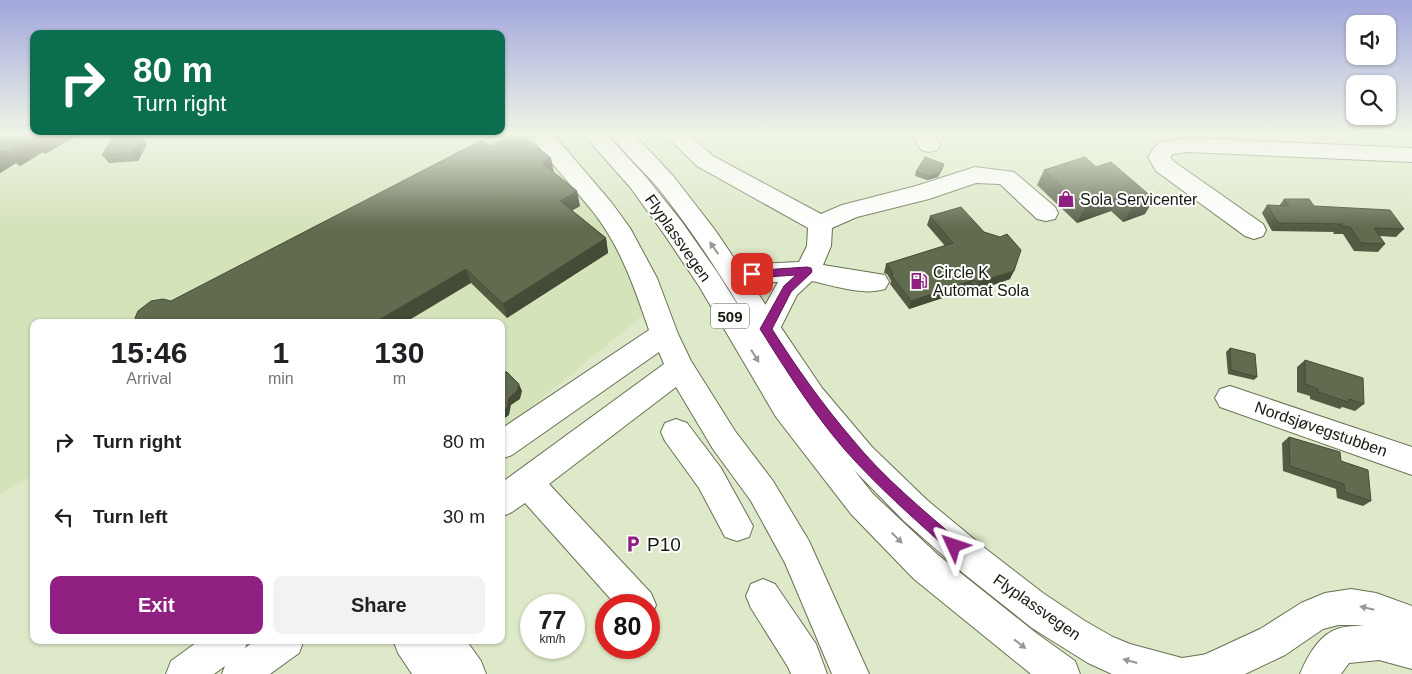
<!DOCTYPE html>
<meta charset="utf-8">
<style>
body{margin:0;font-family:Arial,sans-serif;background:#f2f2f2;color:#202124;height:100vh;display:flex;flex-direction:column;font-size:19px;white-space:nowrap}
*{box-sizing:border-box;margin:0}
p{font-size:16px;color:#757577}
.icon{flex:none;width:28px;height:28px;fill:none;stroke:currentColor;stroke-width:2;stroke-linecap:round;stroke-linejoin:round}
.map{position:relative;flex:1;overflow:hidden}
.side{position:absolute;left:30px;top:319px;width:475px;height:325px;display:flex;flex-direction:column;background:#fff;border-radius:10px;box-shadow:0 1px 4px #0004}
.side>*{flex:none}
.guide{position:absolute;left:30px;top:30px;width:475px;height:105px;border-radius:10px;box-shadow:0 1px 4px #0004;background:#0b6e4f;color:#fff;overflow:hidden}
.fabs{position:absolute;left:1346px;top:15px;display:grid;gap:10px}
.fabs a{display:grid;place-items:center;width:50px;height:50px;border-radius:10px;background:#fff;box-shadow:0 1px 4px #0004;font-size:25px}
.speed{position:absolute;left:520px;top:594px;display:flex;gap:10px;font-size:25px;font-weight:700;text-align:center}
.speed>*{display:grid;place-content:center;width:65px;height:65px;border-radius:50%;background:#fff;box-shadow:0 1px 4px #0004;line-height:1}
.speed small{font-size:12px;font-weight:400}
.speed .limit{border:8px solid #d22;background:#fff;color:#111}
.pin{position:absolute;display:grid;place-items:center;width:42px;height:42px;color:#fff;margin:-21px;border-radius:10px;box-shadow:0 2px 8px #0006}
.me{position:absolute;width:55px;margin:-28px;rotate:312deg;stroke-linejoin:round;filter:drop-shadow(0 0 4px #0008)}
.turn{display:flex;align-items:center;gap:18px;height:105px;padding:0 20px;font-size:22px}
.turn .icon{width:65px;height:65px;stroke-width:2.5}
.turn b{display:block;font-size:35px;line-height:42px}
.eta{display:flex;justify-content:space-evenly;align-items:center;height:85px;text-align:center}
.eta b{font-size:30px;font-weight:600;line-height:35px}
.button{display:flex;gap:10px;margin-top:auto;padding:10px 20px}
.button a{flex:1;height:58px;border-radius:10px;background:#8f2082;color:#fff;font-size:20px;font-weight:600;line-height:58px;text-align:center}
.button a+a{background:#f2f2f2;color:#202124}
ul{padding:0;list-style:none}
li{display:flex;align-items:center;gap:15px;height:75px;padding:0 20px}
li div{flex:1}
li b{display:block;font-size:19px}
li em{font-style:normal}
.map>svg:first-child{display:block}
.built{fill:#d5e3bb}
.lines{fill:none;stroke-linecap:round;stroke-linejoin:round}
.minor-casing{stroke:#677153;stroke-width:2}
.highway-casing{stroke:#677153;stroke-width:2}
.minor{fill:#fff;fill-rule:evenodd}
.highway{fill:#fff;fill-rule:evenodd}
.wall{fill:#535c43}
.shaded-wall{fill:#444b37}
.building{fill:#616b4e;stroke:#444b37}
.oneway{fill:#969893}
.route{fill:#8f2082;stroke:#5d1554}
.labels{text-anchor:middle;dominant-baseline:central;stroke-width:4;stroke-linejoin:round;paint-order:stroke}
.shield{fill:#fff;stroke:#5b5e56;stroke-width:1}
.shield-label{font-size:15px;font-weight:bold;fill:#15190e}
.poi-label{font-size:16px;fill:#15190e;stroke:#fff;text-anchor:start}
.street-label{font-size:16px;fill:#15190e;stroke:#fff}
.near-poi-label{font-size:19px;fill:#15190e;stroke:#fff;text-anchor:start}
</style>
<div class="map">
<svg width="1412" height="674" viewBox="0 0 1412 674">
<rect width="100%" height="100%" fill="#dee9c9"/>
<polygon class="built" points="0,133 526,133 534,140 614,235 647,312 517,419 501,429 501,322 34,322 34,475 0,494"/>
<g class="lines">
<g class="minor-casing">
<g id="minor">
<path d="M 529,133 L 552,133 L 611,202 L 630,228 L 657,278 L 678,334 L 691,361 L 735,431 L 773,481 L 809,541 L 869,674 L 832,674 L 785,563 L 751,501 L 713,449 L 676,387 L 549,484 L 651,593 L 656,605 L 651,617 L 649,618 L 649,605 L 616,605 L 525,503 L 512,512 L 501,517 L 501,483 L 664,364 L 659,352 L 512,455 L 501,459 L 501,429 L 649,330 C 635,289 621,248 594,213 C 573,186 548,161 529,133 Z"/>
<path d="M 663,133 L 687,133 L 713,156 L 821,214 L 842,205 L 916,186 L 975,167 L 1014,172 L 1055,207 L 1058,213 L 1055,219 L 1046,221 L 1037,219 L 1000,184 L 976,183 L 929,199 L 857,217 L 832,228 L 831,246 L 823,265 L 885,275 L 889,282 L 885,289 C 863,296 835,286 812,281 L 797,295 L 776,337 L 766,340 L 756,337 L 752,329 L 778,282 L 733,283 L 724,281 L 720,274 L 724,267 L 733,265 L 799,262 L 807,246 L 808,228 L 697,166 Z"/>
<polygon points="911,133 933,133 940,145 937,150 929,152 921,150"/>
<polygon points="1188,138 1412,148 1412,162 1188,152 1173,154 1170,157 1173,161 1263,224 1266,230 1263,236 1254,239 1245,236 1156,171 1148,157 1158,143"/>
<polygon points="1230,386 1412,447 1412,475 1220,407 1215,398 1220,389"/>
<polygon points="676,419 687,423 721,468 753,526 749,537 737,541 725,537 699,488 665,441 661,432 665,423"/>
<polygon points="763,579 775,584 816,644 827,674 791,674 788,667 751,608 746,596 751,584"/>
<path d="M 1351,589 L 1376,593 L 1412,606 L 1412,669 L 1379,660 L 1349,663 L 1341,674 L 1300,674 C 1307,657 1319,635 1337,629 C 1345,626 1356,626 1365,625 L 1338,625 L 1323,629 L 1285,655 L 1245,674 L 1190,674 L 1195,659 L 1260,629 L 1301,603 L 1325,593 Z"/>
<polygon points="200,640 248,640 245,648 256,640 304,640 299,653 270,674 222,674 225,666 214,674 166,674 171,661"/>
<polygon points="393,640 466,640 481,661 486,674 412,674 398,653"/>
</g>
</g>
<g class="highway-casing">
<path id="highway" d="M 582,133 L 605,133 L 646,177 L 682,222 L 717,272 L 751,326 C 723,278 693,232 658,188 C 643,170 623,153 610,133 L 633,133 L 674,177 L 715,230 L 822,388 L 872,447 L 927,500 L 986,549 L 1043,593 L 1085,621 L 1113,637 L 1130,644 L 1182,658 L 1208,654 L 1230,661 L 1235,674 L 1112,674 L 1088,663 L 1032,628 L 963,573 L 904,521 L 854,470 L 873,494 L 938,555 L 1036,633 L 1075,661 L 1080,674 L 1031,674 L 914,579 L 851,514 L 776,417 L 699,286 L 664,234 L 630,187 Z"/>
</g>
<use href="#minor" class="minor"/>
<use href="#highway" class="highway"/>
</g>
<g class="wall">
<polygon points="0,133 82,133 45,154 43,152 20,166 16,163 0,173"/>
<polygon points="147,144 138,161 109,163 102,155"/>
<polygon points="490,146 580,206 572,210 606,238 608,253 507,318 471,283 171,301"/>
<polygon points="1085,157 1145,214 1123,222 1111,211 1077,223 1037,185 1044,170"/>
<polygon points="943,168 938,177 927,180 915,176 916,172"/>
<polygon points="1284,199 1314,206 1404,229 1396,237 1379,236 1385,244 1378,252 1354,251 1343,234 1333,234 1334,232 1272,231 1262,213 1267,205 1279,206"/>
<polygon points="930,216 1010,279 976,291 970,289 909,309 890,284 891,281 887,274 884,273 886,264 945,246 927,225"/>
<polygon points="1230,348 1257,377 1254,380 1228,374 1226,352"/>
<polygon points="1305,360 1364,404 1355,411 1342,407 1340,409 1310,399 1310,396 1297,392 1297,367"/>
<polygon points="1289,437 1341,461 1371,501 1363,506 1337,498 1336,489 1283,471 1282,443"/>
</g>
<g class="shaded-wall">
<polygon points="47,133 82,133 45,154 34,140"/>
<polygon points="142,136 147,144 138,161 132,153"/>
<polygon points="31,139 43,152 20,166 8,152"/>
<polygon points="4,150 16,163 0,173 0,152"/>
<polygon points="551,158 554,173 542,163"/>
<polygon points="944,164 943,168 938,177 927,180 929,176"/>
<polygon points="577,191 580,206 563,216 560,201"/>
<polygon points="1119,196 1111,211 1077,223 1085,208"/>
<polygon points="1154,199 1145,214 1123,222 1132,207"/>
<polygon points="606,238 608,253 507,318 503,304"/>
<polygon points="466,269 471,283 406,322 375,322"/>
<polygon points="1014,271 1010,279 976,291 979,282"/>
<polygon points="973,280 970,289 909,309 911,301"/>
<polygon points="519,384 522,391 520,399 511,405 509,415 502,420 501,411 509,398"/>
</g>
<g class="building">
<polygon points="0,133 47,133 34,140 31,139 8,152 4,150 0,152"/>
<polygon points="514,133 519,133 551,158 542,163 577,191 560,201 606,238 503,304 466,269 375,322 138,322 135,318 138,311 151,301 163,299 171,301 482,140 490,146"/>
<polygon points="142,136 132,153 102,155 113,137"/>
<polygon points="925,157 944,164 939,173 929,176 916,172"/>
<polygon points="1085,157 1096,167 1111,162 1154,199 1132,207 1119,196 1085,208 1044,170"/>
<polygon points="1284,199 1309,199 1314,206 1390,210 1404,229 1374,228 1385,244 1361,243 1350,227 1339,226 1343,224 1278,223 1267,205 1289,206"/>
<polygon points="961,207 984,232 1000,237 1007,234 1021,250 1014,271 979,282 973,280 911,301 892,276 893,273 889,266 886,264 953,243 930,216"/>
<polygon points="1230,348 1255,354 1257,377 1231,370"/>
<polygon points="1305,360 1363,378 1364,404 1349,399 1348,402 1318,392 1318,389 1305,384"/>
<polygon points="501,372 507,372 519,384 517,391 509,398 507,408 501,411"/>
<polygon points="1289,437 1340,452 1341,461 1368,470 1371,501 1345,492 1344,484 1290,466"/>
</g>
<defs><path id="oneway-solid" d="M-6-.8H1V-3.2L6.5 0L1 3.2V.8H-6Z" transform="scale(1.25)"/></defs>
<g class="oneway">
<use href="#oneway-solid" transform="translate(714 248) rotate(-125)"/>
<use href="#oneway-solid" transform="translate(755 356) rotate(58)"/>
<use href="#oneway-solid" transform="translate(897 538) rotate(45)"/>
<use href="#oneway-solid" transform="translate(1367 608) rotate(-167)"/>
<use href="#oneway-solid" transform="translate(1020 644) rotate(38)"/>
<use href="#oneway-solid" transform="translate(1130 661) rotate(-165)"/>
</g>
<linearGradient id="sky" x2="0" y2="1"><stop stop-color="#a1a6dc"/><stop offset="0.59" stop-color="#f0f5e7"/><stop offset="1" stop-color="#f0f5e7" stop-opacity="0"/></linearGradient>
<rect width="1412" height="227" fill="url(#sky)"/>
<path class="route" d="M 807,267 L 811,268 L 812,271 L 811,273 L 791,292 L 772,329 C 796,367 823,405 853,440 C 884,478 922,509 959,541 L 961,546 L 959,550 L 954,552 L 949,550 C 913,518 877,486 845,450 C 814,414 787,372 762,332 L 760,329 L 784,286 L 796,275 L 752,278 L 748,277 L 746,274 L 748,271 Z"/>
<defs>
<g id="shop-bare" transform="scale(1.35)"><path d="M-5-2.5h2.3a2.7 3.5 0 0 1 5.4 0H5L5.5 6h-11ZM-1.5-2.5h3a1.5 2.3 0 0 0-3 0Z" fill="#8f2082" stroke="#fff" stroke-width="2.5" paint-order="stroke"/></g>
<g id="fuel-bare" transform="scale(1.35)"><path d="M-5.5-6h7V0h2V4h1.3V-2.5L3-4.5l.8-.8L6-3V5H2.5V1h-1V6h-7ZM-4.2-4.7v3.2H.2V-4.7Z" fill="#8f2082" stroke="#fff" stroke-width="2.5" paint-order="stroke"/></g>
<g id="parking-bare" transform="scale(1.35)"><path d="M-3.5-5.5H1a3.5 3.5 0 0 1 0 7H-1V5.5H-3.5ZM-1-3.4V-.6H.8a1.4 1.4 0 0 0 0-2.8Z" fill="#8f2082" stroke="#fff" stroke-width="2.5" paint-order="stroke"/></g>
</defs>
<g fill-rule="evenodd">
<use href="#shop-bare" x="1066" y="199"/>
<use href="#fuel-bare" x="919" y="281"/>
<use href="#parking-bare" x="633" y="544"/>
</g>
<g class="labels">
<rect class="shield" x="711" y="303.5" width="38" height="25" rx="4"/>
<g class="shield-label">
<text x="730" y="316">509</text>
</g>
<g class="poi-label">
<text x="1080" y="199">Sola Servicenter</text>
<text x="933" y="272">Circle K<tspan x="933" dy="18">Automat Sola</tspan></text>
</g>
<g class="street-label">
<text transform="translate(678 238) rotate(55)">Flyplassvegen</text>
<text transform="translate(1321 429) rotate(19)">Nordsjøvegstubben</text>
<text transform="translate(1037 607) rotate(35)">Flyplassvegen</text>
</g>
<g class="near-poi-label">
<text x="647" y="544">P10</text>
</g>
</g>
</svg>
<div class="fabs">
<a><svg class="icon" aria-label="sound" viewBox="0 0 24 24"><path d="M4 9h4l5-4v14l-5-4H4zM17 9q2 3 0 6"/></svg></a>
<a><svg class="icon" aria-label="search" viewBox="0 0 24 24"><circle cx="10" cy="10" r="6"/><path d="M15 15l6 6"/></svg></a>
</div>
<div class="speed"><div>77<small>km/h</small></div><div class="limit">80</div></div>
<div class="pin" style="left:752px;top:274px;background:#d93025"><svg class="icon" aria-label="arrive" viewBox="0 0 24 24"><path d="M6 21V4h12l-3 4 3 4H6"/></svg></div>
<svg class="me" style="left:954px;top:546px" viewBox="-20 -20 40 40"><path d="M0-17L14 15 0 8-14 15z" fill="#8f2082" stroke="#fff" stroke-width="4"/></svg>
<div class="guide">
<div class="turn"><svg class="icon" aria-label="right" viewBox="0 0 24 24"><path d="M7 20v-9h11M14 6l5 5-5 5"/></svg><div><b>80 m</b>Turn right</div></div>
</div>
<section class="side">
<div class="eta">
<div><b>15:46</b><p>Arrival</p></div>
<div><b>1</b><p>min</p></div>
<div><b>130</b><p>m</p></div>
</div>
<ul>
<li><svg class="icon" aria-label="right" viewBox="0 0 24 24"><path d="M7 20v-9h11M14 6l5 5-5 5"/></svg><div><b>Turn right</b></div><em>80 m</em></li>
<li><svg class="icon" aria-label="left" viewBox="0 0 24 24"><path d="M17 20v-9H6M10 6l-5 5 5 5"/></svg><div><b>Turn left</b></div><em>30 m</em></li>
</ul>
<div class="button"><a>Exit</a><a>Share</a></div>
</section>
</div>
